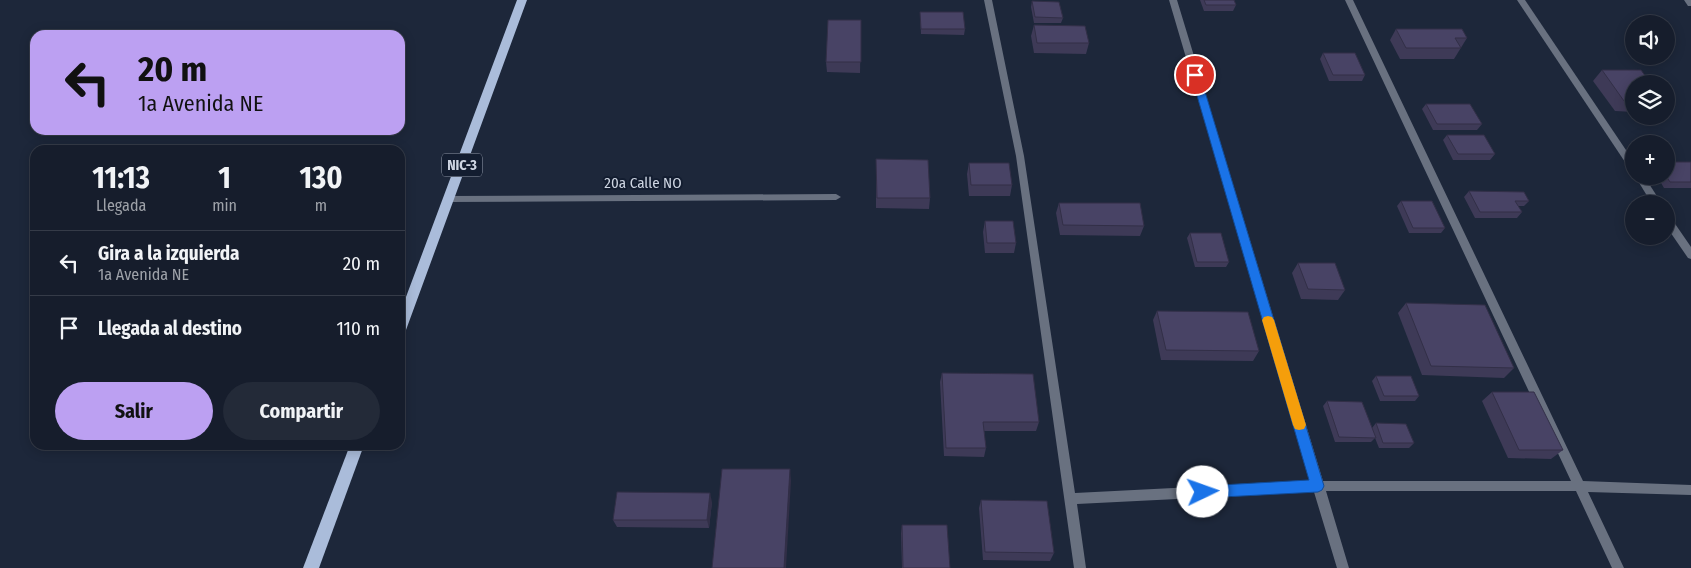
<!DOCTYPE html>
<html lang="es">
<meta charset="utf-8">
<style>
body{margin:0;font-family:"Fira Sans Condensed",sans-serif;background:#232a38;color:#f1f3f6;height:100vh;display:flex;flex-direction:column;font-size:19px;white-space:nowrap}
*{box-sizing:border-box;margin:0}
p{font-size:16px;color:#9ea2a9}
.icon{flex:none;width:28px;height:28px;fill:none;stroke:currentColor;stroke-width:2;stroke-linecap:round;stroke-linejoin:round}
.map{position:relative;flex:1;overflow:hidden}
.sheet{position:absolute;left:30px;top:145px;width:375px;height:305px;display:flex;flex-direction:column;background:#161d2c;border-radius:15px;box-shadow:0 2px 12px #0003,0 0 0 1px #353b48}
.sheet>*{flex:none}
.hud{position:absolute;left:30px;top:30px;width:375px;height:105px;border-radius:15px;box-shadow:0 2px 12px #0003,0 0 0 1px #353b48;background:#bca0f2;color:#111;overflow:hidden}
.fabs{position:absolute;left:1625px;top:15px;display:grid;gap:10px}
.fabs a{display:grid;place-items:center;width:50px;height:50px;border-radius:50%;background:#161d2c;box-shadow:0 2px 12px #0003,0 0 0 1px #353b48;font-size:25px}
.pin{position:absolute;display:grid;place-items:center;width:42px;height:42px;color:#fff;margin:-21px;border:2px solid #fff;border-radius:50%;box-shadow:0 1px 5px #0007}
.me{position:absolute;width:55px;margin:-28px;rotate:87deg;stroke-linejoin:round;filter:drop-shadow(0 0 4px #0008)}
.turn{display:flex;align-items:center;gap:18px;height:105px;padding:0 25px;font-size:22px}
.turn .icon{width:65px;height:65px;stroke-width:2.5}
.turn b{display:block;font-size:35px;line-height:42px}
.eta{display:flex;justify-content:space-evenly;align-items:center;height:85px;text-align:center}
.eta b{font-size:30px;font-weight:700;line-height:35px}
.action{display:flex;gap:10px;margin-top:auto;padding:10px 25px}
.action a{flex:1;height:58px;border-radius:30px;background:#bca0f2;color:#111;font-size:20px;font-weight:700;line-height:58px;text-align:center}
.action a+a{background:#232a38;color:#f1f3f6}
ul{padding:0;list-style:none}
li{display:flex;align-items:center;gap:15px;height:65px;padding:0 25px;border-top:1px solid #353b48}
li div{flex:1}
li b{display:block;font-size:19px}
li em{font-style:normal}
.map>svg:first-child{display:block}
.lines{fill:none;stroke-linecap:round;stroke-linejoin:round}
.service{fill:#697180;fill-rule:evenodd}
.minor{fill:#697180;fill-rule:evenodd}
.primary{fill:#aabcda;fill-rule:evenodd}
.wall{fill:#3e3a57}
.shaded-wall{fill:#322f47}
.building{fill:#484365;stroke:#322f47}
.route{fill:#1a73e8;stroke:#114b97}
.slow{fill:#f59e0b}
.labels{text-anchor:middle;dominant-baseline:central;stroke-width:4;stroke-linejoin:round;paint-order:stroke}
.shield{fill:#131d30;stroke:#969ead;stroke-width:1}
.shield-label{font-size:14px;font-weight:bold;fill:#ced5e2}
.street-label{font-size:15px;fill:#ced5e2;stroke:#131d30}
</style>
<div class="map">
<svg width="1691" height="568" viewBox="0 0 1691 568">
<rect width="100%" height="100%" fill="#1d273a"/>
<g class="lines">
<polygon class="service" points="836,194 841,197 836,200 449,202 444,199 449,196"/>
<g class="minor">
<polygon points="984,0 992,0 1024,156 1075,493 1311,481 1169,0 1177,0 1323,481 1571,481 1345,0 1353,0 1583,481 1691,485 1691,495 1588,492 1624,568 1612,568 1576,491 1326,491 1349,568 1337,568 1314,492 1077,504 1086,568 1074,568 1016,156"/>
<polygon points="1517,0 1525,0 1634,162 1634,172 1631,171"/>
<polygon points="1684,0 1691,0 1691,6 1688,6"/>
<polygon points="1635,176 1644,176 1662,204 1652,204"/>
<polygon points="1666,215 1669,215 1691,247 1691,259 1688,258 1666,226"/>
</g>
<g class="primary">
<polygon points="517,0 527,0 406,330 405,334 400,335 400,313"/>
<polygon points="350,445 364,445 319,568 303,568"/>
</g>
</g>
<g class="wall">
<polygon points="1200,0 1234,0 1236,5 1233,11 1204,11"/>
<polygon points="1032,1 1063,18 1061,23 1034,23 1031,7"/>
<polygon points="920,12 965,29 964,35 921,34"/>
<polygon points="861,20 860,73 827,72 826,62"/>
<polygon points="1034,25 1089,43 1086,54 1034,53 1031,36"/>
<polygon points="1396,29 1467,38 1454,59 1400,59 1390,40"/>
<polygon points="1323,53 1365,75 1362,81 1329,81 1320,59"/>
<polygon points="1602,70 1634,84 1634,112 1615,111 1593,81"/>
<polygon points="1426,104 1482,124 1477,130 1433,130 1422,109"/>
<polygon points="1447,135 1495,154 1490,160 1453,160 1443,140"/>
<polygon points="876,159 930,198 929,209 876,208"/>
<polygon points="1691,162 1691,188 1664,188 1657,176 1666,176"/>
<polygon points="969,163 1012,185 1010,196 969,196 967,174"/>
<polygon points="1469,191 1529,201 1524,206 1518,206 1522,212 1517,218 1475,218 1464,197"/>
<polygon points="1401,201 1445,228 1441,233 1409,233 1397,206"/>
<polygon points="1059,203 1144,226 1140,236 1060,235 1056,213"/>
<polygon points="985,221 1016,243 1014,253 985,253 983,232"/>
<polygon points="1190,233 1229,262 1226,267 1195,267 1187,238"/>
<polygon points="1298,263 1345,290 1338,300 1301,299 1292,273"/>
<polygon points="1406,303 1514,368 1504,378 1422,375 1398,313"/>
<polygon points="1157,311 1259,351 1253,361 1161,360 1153,320"/>
<polygon points="942,373 1039,422 1036,431 984,431 986,448 984,457 944,456 940,382"/>
<polygon points="1376,376 1419,396 1415,401 1380,401 1372,381"/>
<polygon points="1492,392 1563,450 1551,459 1508,458 1482,401"/>
<polygon points="1327,401 1372,428 1376,423 1414,443 1409,448 1379,448 1375,438 1371,442 1335,442 1323,406"/>
<polygon points="981,500 1054,553 1050,561 983,560 979,508"/>
<polygon points="712,502 709,528 617,527 613,520"/>
<polygon points="902,525 950,568 902,568 901,533"/>
</g>
<g class="shaded-wall">
<polygon points="790,469 791,481 786,568 784,568"/>
<polygon points="710,493 712,502 709,528 707,520"/>
</g>
<g class="building">
<polygon points="1204,0 1234,0 1236,5 1206,5"/>
<polygon points="1032,1 1059,2 1063,18 1035,17"/>
<polygon points="920,12 963,12 965,29 921,29"/>
<polygon points="828,20 861,20 861,62 826,62"/>
<polygon points="1034,25 1085,26 1089,43 1037,43"/>
<polygon points="1396,29 1462,29 1467,38 1455,38 1461,48 1406,48"/>
<polygon points="1323,53 1355,53 1365,75 1333,75"/>
<polygon points="1602,70 1641,70 1651,84 1634,84 1634,101 1624,101"/>
<polygon points="1426,104 1470,104 1482,124 1437,124"/>
<polygon points="1447,135 1484,135 1495,154 1458,154"/>
<polygon points="876,159 928,160 930,198 877,198"/>
<polygon points="1666,162 1691,162 1691,182 1670,182 1666,176"/>
<polygon points="969,163 1009,163 1012,185 971,185"/>
<polygon points="1469,191 1524,192 1529,201 1515,201 1522,212 1480,212"/>
<polygon points="1401,201 1432,201 1445,228 1413,228"/>
<polygon points="1059,203 1140,203 1144,226 1063,225"/>
<polygon points="985,221 1013,221 1016,243 987,243"/>
<polygon points="1190,233 1221,233 1229,262 1197,262"/>
<polygon points="1298,263 1335,263 1345,290 1308,289"/>
<polygon points="1406,303 1485,305 1514,368 1431,366"/>
<polygon points="1157,311 1248,312 1259,351 1166,350"/>
<polygon points="942,373 1033,374 1039,422 983,422 986,448 946,448"/>
<polygon points="1376,376 1411,376 1419,396 1384,396"/>
<polygon points="1492,392 1534,392 1563,450 1519,450"/>
<polygon points="1327,401 1362,402 1376,438 1339,437"/>
<polygon points="1376,423 1406,424 1414,443 1383,443"/>
<polygon points="722,469 790,469 784,568 712,568"/>
<polygon points="617,492 710,493 707,520 613,520"/>
<polygon points="981,500 1047,501 1054,553 985,552"/>
<polygon points="902,525 947,525 950,568 903,568"/>
</g>
<polygon class="route" points="1195,72 1200,75 1324,486 1322,490 1318,492 1203,498 1199,496 1197,492 1199,487 1203,486 1309,480 1191,75"/>
<polygon class="slow" points="1268,316 1272,317 1274,320 1306,425 1304,429 1299,430 1295,429 1293,425 1262,320 1264,317"/>
<g class="labels">
<rect class="shield" x="442" y="153.5" width="40" height="23" rx="4"/>
<g class="shield-label">
<text x="462" y="165">NIC-3</text>
</g>
<g class="street-label">
<text x="643" y="183">20a Calle NO</text>
</g>
</g>
</svg>
<div class="fabs">
<a><svg class="icon" aria-label="sound" viewBox="0 0 24 24"><path d="M4 9h4l5-4v14l-5-4H4zM17 9q2 3 0 6"/></svg></a>
<a><svg class="icon" aria-label="layers" viewBox="0 0 24 24"><path d="M12 4l9 5-9 5-9-5zM3 14l9 5 9-5"/></svg></a>
<a>+</a>
<a>−</a>
</div>
<div class="pin" style="left:1195px;top:75px;background:#d93025"><svg class="icon" aria-label="arrive" viewBox="0 0 24 24"><path d="M6 21V4h12l-3 4 3 4H6"/></svg></div>
<svg class="me" style="left:1203px;top:492px" viewBox="-20 -20 40 40"><circle r="19" fill="#fff"/><path d="M0-13L10 11 0 6-10 11z" fill="#1a73e8"/></svg>
<div class="hud">
<div class="turn"><svg class="icon" aria-label="left" viewBox="0 0 24 24"><path d="M17 20v-9H6M10 6l-5 5 5 5"/></svg><div><b>20 m</b>1a Avenida NE</div></div>
</div>
<section class="sheet">
<div class="eta">
<div><b>11:13</b><p>Llegada</p></div>
<div><b>1</b><p>min</p></div>
<div><b>130</b><p>m</p></div>
</div>
<ul>
<li><svg class="icon" aria-label="left" viewBox="0 0 24 24"><path d="M17 20v-9H6M10 6l-5 5 5 5"/></svg><div><b>Gira a la izquierda</b><p>1a Avenida NE</p></div><em>20 m</em></li>
<li><svg class="icon" aria-label="arrive" viewBox="0 0 24 24"><path d="M6 21V4h12l-3 4 3 4H6"/></svg><div><b>Llegada al destino</b></div><em>110 m</em></li>
</ul>
<div class="action"><a>Salir</a><a>Compartir</a></div>
</section>
</div>
